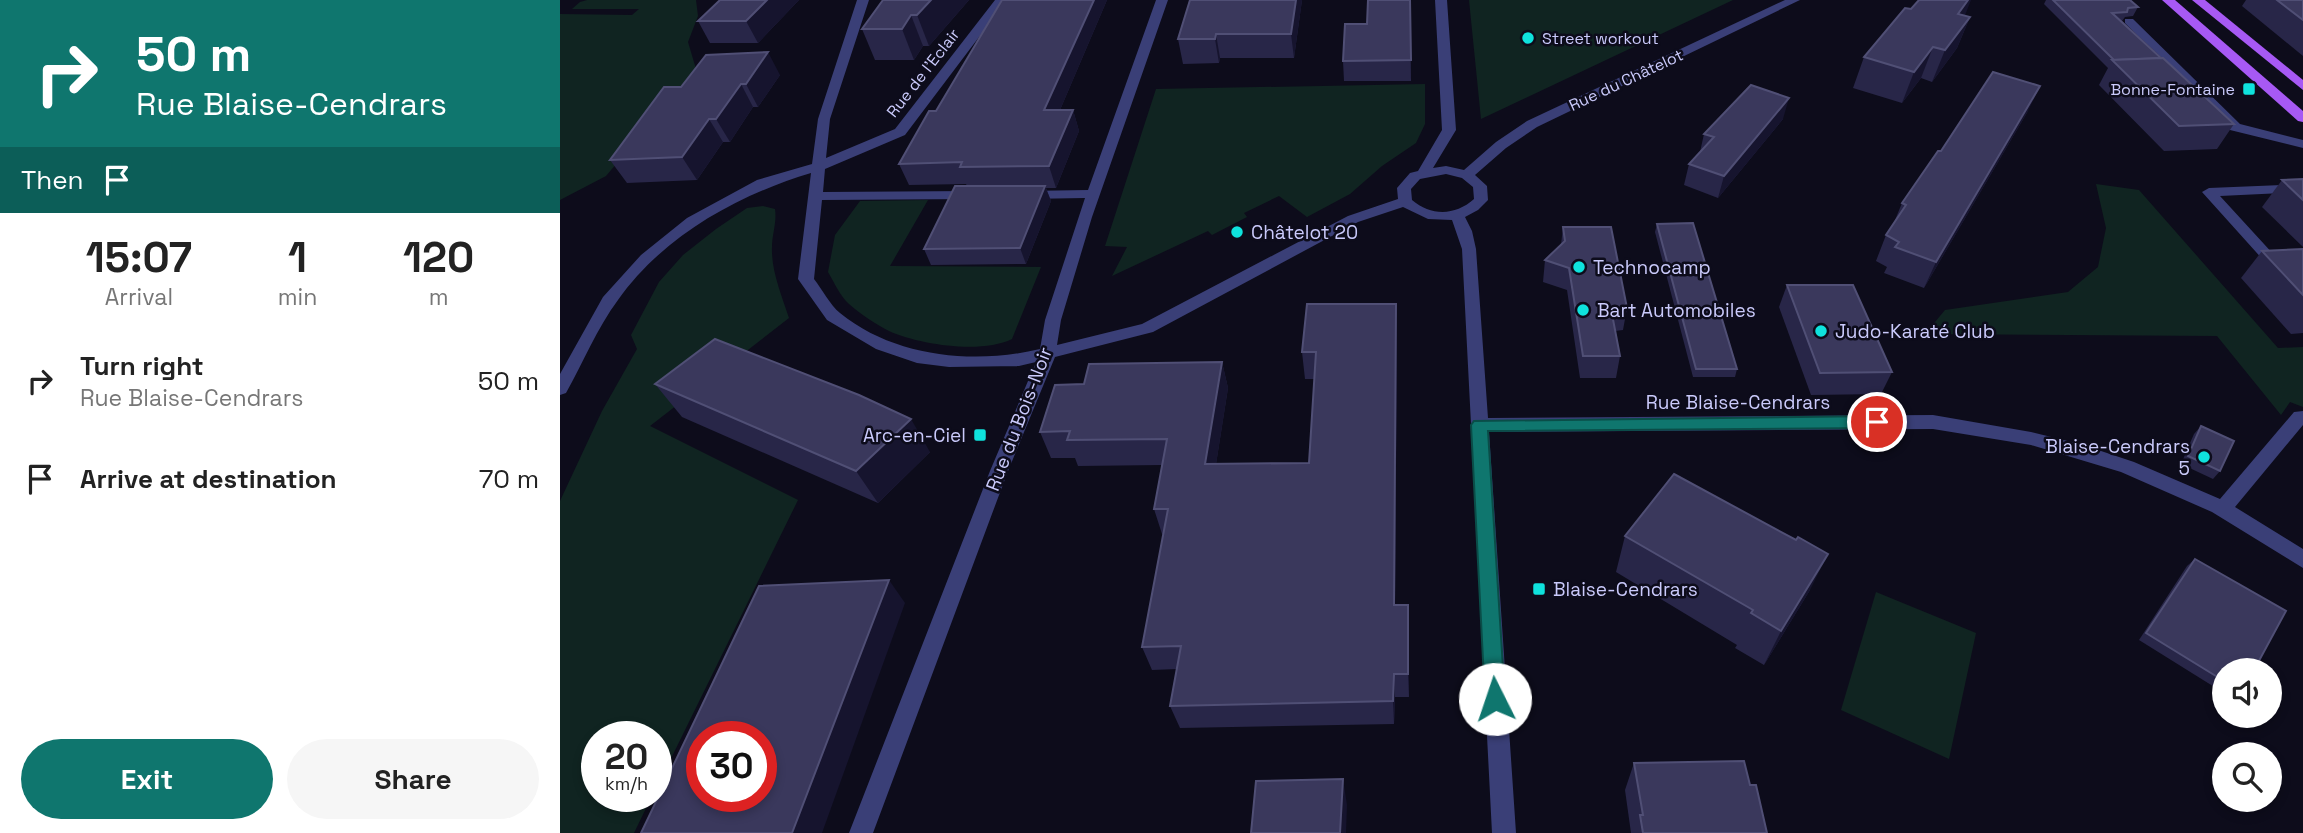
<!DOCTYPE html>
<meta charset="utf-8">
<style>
body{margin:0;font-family:"Space Grotesk",sans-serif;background:#f6f6f6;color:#222;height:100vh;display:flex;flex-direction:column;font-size:26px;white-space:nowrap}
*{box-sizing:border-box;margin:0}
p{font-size:23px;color:#767676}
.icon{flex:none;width:38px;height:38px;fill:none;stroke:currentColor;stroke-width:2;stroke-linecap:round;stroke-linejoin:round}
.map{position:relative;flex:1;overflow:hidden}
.side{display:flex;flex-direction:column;background:#fff;width:560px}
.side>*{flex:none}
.guide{background:#0f766e;color:#fff;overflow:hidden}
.fabs{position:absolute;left:1652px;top:658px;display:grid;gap:14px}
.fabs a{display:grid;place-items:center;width:70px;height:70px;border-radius:50%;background:#fff;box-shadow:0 4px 10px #0003;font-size:35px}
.speed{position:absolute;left:21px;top:721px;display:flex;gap:14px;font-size:35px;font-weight:700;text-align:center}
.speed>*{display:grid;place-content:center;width:91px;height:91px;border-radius:50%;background:#fff;box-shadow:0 4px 10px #0003;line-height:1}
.speed small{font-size:18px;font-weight:400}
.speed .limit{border:10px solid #d22;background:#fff;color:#111}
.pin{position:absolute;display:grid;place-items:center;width:60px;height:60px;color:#fff;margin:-30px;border:4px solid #fff;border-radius:50%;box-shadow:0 2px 7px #0007}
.me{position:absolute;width:77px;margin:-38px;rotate:356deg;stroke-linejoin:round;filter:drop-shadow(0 0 5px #0008)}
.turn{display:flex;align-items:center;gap:24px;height:147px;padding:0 21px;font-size:32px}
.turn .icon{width:91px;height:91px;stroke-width:2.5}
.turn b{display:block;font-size:49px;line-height:60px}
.then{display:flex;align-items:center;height:66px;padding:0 21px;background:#0003;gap:14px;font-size:26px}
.eta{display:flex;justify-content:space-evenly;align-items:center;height:119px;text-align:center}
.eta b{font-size:42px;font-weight:800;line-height:49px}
.cta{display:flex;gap:14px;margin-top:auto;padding:14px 21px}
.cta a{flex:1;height:80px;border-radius:42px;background:#0f766e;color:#fff;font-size:28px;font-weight:800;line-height:80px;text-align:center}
.cta a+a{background:#f6f6f6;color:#222}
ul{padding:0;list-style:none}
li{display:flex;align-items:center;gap:21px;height:98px;padding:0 21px}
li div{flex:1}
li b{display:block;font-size:26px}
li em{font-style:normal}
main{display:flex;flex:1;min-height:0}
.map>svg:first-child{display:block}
.green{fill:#102421}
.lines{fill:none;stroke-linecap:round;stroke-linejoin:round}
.minor{fill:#3a3f77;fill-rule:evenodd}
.major{fill:#a759f4;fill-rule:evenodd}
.wall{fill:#282648}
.shaded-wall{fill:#16142e}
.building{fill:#3a385c;stroke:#504f75;stroke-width:2;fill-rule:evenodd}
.route{fill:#0f766e;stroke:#0a4d48;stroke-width:2}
.poi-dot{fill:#0fe2dd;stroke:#0d0c1b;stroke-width:2.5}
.labels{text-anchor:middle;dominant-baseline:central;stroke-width:5;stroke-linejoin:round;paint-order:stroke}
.far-poi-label{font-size:16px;fill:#cacafb;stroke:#0d0c1b;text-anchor:start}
.far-street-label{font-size:16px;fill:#cacafb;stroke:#0d0c1b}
.poi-label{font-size:19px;fill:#cacafb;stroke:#0d0c1b;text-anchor:start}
.street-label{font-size:19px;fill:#cacafb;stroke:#0d0c1b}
</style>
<main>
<section class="side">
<div class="guide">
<div class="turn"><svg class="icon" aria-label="right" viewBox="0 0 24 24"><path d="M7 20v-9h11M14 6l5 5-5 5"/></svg><div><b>50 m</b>Rue Blaise-Cendrars</div></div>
<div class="then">Then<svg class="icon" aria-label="arrive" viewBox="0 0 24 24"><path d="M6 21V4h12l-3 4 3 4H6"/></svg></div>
</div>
<div class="eta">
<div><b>15:07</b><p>Arrival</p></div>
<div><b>1</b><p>min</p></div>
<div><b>120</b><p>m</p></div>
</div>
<ul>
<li><svg class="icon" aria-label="right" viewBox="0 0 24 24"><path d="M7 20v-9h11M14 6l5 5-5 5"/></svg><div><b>Turn right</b><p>Rue Blaise-Cendrars</p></div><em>50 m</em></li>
<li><svg class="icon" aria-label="arrive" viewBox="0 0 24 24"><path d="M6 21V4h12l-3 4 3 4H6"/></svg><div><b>Arrive at destination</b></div><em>70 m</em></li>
</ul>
<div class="cta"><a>Exit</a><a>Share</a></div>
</section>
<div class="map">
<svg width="1743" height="833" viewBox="0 0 1743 833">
<rect width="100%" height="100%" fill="#0d0c1b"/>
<g class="green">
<polygon points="27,0 136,0 138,16 128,42 136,69 46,176 0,200 0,14 72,15 79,9 12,9 20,2"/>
<polygon points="909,0 1173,0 921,119"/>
<polygon points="865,84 865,124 856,143 822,166 790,194 747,217 719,196 684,213 687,217 652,235 648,231 552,276 567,247 545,246 596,89"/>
<polygon points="1536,184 1579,190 1718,348 1743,347 1743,407 1730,402 1721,415 1657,336 1365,334 1385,310 1508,292 1538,267 1546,228"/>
<path d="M 368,200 L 330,266 L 481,267 L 452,339 C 422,354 360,345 329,331 C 317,325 299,313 289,304 C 280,296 274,282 268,272 L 275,235 L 300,201 Z"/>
<path d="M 203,206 L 215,209 C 217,223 212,234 212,247 C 211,271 222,296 229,318 L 90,426 L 238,500 L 96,789 L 96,737 L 37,737 L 37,796 L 92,796 L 74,833 L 0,833 L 0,501 L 42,411 L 77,349 L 71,335 L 99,282 L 123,255 L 156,229 L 187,208 Z"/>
<polygon points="1316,592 1416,633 1389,759 1281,710"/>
</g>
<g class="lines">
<g class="minor">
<path d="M 297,0 L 309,0 L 270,119 L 266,158 L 335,129 L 435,0 L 447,0 L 345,135 L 265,169 L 263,192 L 413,191 L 420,195 L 413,199 L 262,200 L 254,279 C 262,289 270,305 280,313 C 334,357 414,365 480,349 L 485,320 L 525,198 L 466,199 L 459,195 L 466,191 L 528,190 L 596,0 L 608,0 L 532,217 L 501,320 L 497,345 L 582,324 L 788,216 L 838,199 L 837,188 L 850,173 L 858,171 L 882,130 L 875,0 L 887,0 L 896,130 L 873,168 L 886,166 L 904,170 L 936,142 L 967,121 L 1225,0 L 1240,0 L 977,127 L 946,148 L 915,175 L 927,186 L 928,200 L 918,210 L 905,217 L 912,231 L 916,249 L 928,418 L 1373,415 L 1471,432 L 1520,444 L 1574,462 L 1660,499 L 1734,412 L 1743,411 L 1743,425 L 1675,507 L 1743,549 L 1743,568 L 1652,512 L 1561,472 L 1471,445 L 1373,429 L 929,432 L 956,833 L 932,833 L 902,249 L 892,220 L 868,219 L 843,207 L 798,222 L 593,332 L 495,357 L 448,471 L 313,833 L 289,833 L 430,471 L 476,362 L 459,366 L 389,367 L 357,363 L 316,349 L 267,320 L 238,279 L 251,173 C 178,195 103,236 58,300 C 37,328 23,363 6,393 L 0,395 L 0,374 L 43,297 L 81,255 L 127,218 L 197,180 L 252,164 L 258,119 ZM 886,174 L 902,178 L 913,187 L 914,199 C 895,216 871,216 852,200 L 851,189 L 860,179 Z"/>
<polygon points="1565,19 1573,19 1680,124 1743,140 1743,148 1670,130 1565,23"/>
<polygon points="1743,184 1743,192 1660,196 1715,256 1718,259 1715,262 1705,262 1642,192 1649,188"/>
</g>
<g class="major">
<polygon points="1602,0 1615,0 1743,111 1743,122 1738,121"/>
<polygon points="1632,0 1645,0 1743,80 1743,90"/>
</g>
</g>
<g class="wall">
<polygon points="160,0 239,0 198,43 150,43 138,21"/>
<polygon points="323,0 409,0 369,46 363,46 354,60 315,60 302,29"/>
<polygon points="442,0 547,0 500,110 513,110 519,131 496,188 486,188 491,201 466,264 371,265 364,249 407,186 406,184 349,185 339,164 376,111"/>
<polygon points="630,0 742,0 734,58 660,58 659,63 623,64 618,39"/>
<polygon points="850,0 851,81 784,81 783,61 807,24"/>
<polygon points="1486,0 1570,0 1578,7 1573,16 1565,17 1562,21 1674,124 1657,149 1604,151 1539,85 1548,68 1484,4"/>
<polygon points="1686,0 1743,0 1743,56 1682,6"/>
<polygon points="1351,9 1410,17 1397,48 1372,82 1361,78 1342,103 1293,88 1304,57"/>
<polygon points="220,75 198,107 193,107 170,142 163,142 137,180 67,183 50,160 121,87"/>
<polygon points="1468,111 1364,288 1324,273 1327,267 1316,261 1326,235 1333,225 1342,203 1381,151"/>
<polygon points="1223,119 1158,198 1124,185 1129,164 1140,152 1144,134"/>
<polygon points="1743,179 1743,247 1702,207 1722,180"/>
<polygon points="1097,224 1177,369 1175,377 1133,377 1095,232"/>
<polygon points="1003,227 1067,308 1063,330 1055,331 1060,356 1056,378 1020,378 1007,290 983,282 985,260 1001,245"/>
<polygon points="1743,249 1743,333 1731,334 1681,278 1702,251"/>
<polygon points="1227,285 1332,372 1321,394 1251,395 1219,307"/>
<polygon points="837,330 835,605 849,630 849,697 835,697 834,724 620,728 610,706 617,669 592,670 582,647 603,534 602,534 594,509 602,465 518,466 515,458 491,458 480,432 524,384 662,362 668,388 656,464 749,463 755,379 745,379 742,352"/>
<polygon points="95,384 370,452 318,503 122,417"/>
<polygon points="1641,426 1660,471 1653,479 1621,464 1634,434"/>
<polygon points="1065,536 1250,590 1204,665 1175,648 1177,645 1056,572"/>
<polygon points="1635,559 1664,670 1664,693 1579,640 1627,566"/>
<polygon points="1074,763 1190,785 1207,833 1071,833 1065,790"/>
</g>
<g class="shaded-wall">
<polygon points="207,0 239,0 198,43 186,21"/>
<polygon points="371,0 409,0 369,46 357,15"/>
<polygon points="534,0 547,0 491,131 484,110"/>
<polygon points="736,0 742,0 734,58 731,34"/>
<polygon points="1408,0 1411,0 1402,23 1398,14"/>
<polygon points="351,15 363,46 354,60 342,29"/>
<polygon points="1410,17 1397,48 1372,82 1385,50"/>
<polygon points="656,34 660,58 659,63 655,39"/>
<polygon points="1373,47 1361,78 1342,103 1354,72"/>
<polygon points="208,52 220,75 198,107 186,84"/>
<polygon points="181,84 193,107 170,142 156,119"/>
<polygon points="1480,86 1468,111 1364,288 1376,262"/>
<polygon points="1229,98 1223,119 1158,198 1164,176"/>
<polygon points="513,110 519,131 496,188 489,166"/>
<polygon points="149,119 163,142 137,180 122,157"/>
<polygon points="485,186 491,201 466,264 460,248"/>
<polygon points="836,304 837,330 835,630 834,605"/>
<polygon points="662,362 668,388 652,490 645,464"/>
<polygon points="351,419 370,452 318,503 296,471"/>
<polygon points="1268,554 1250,590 1204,665 1221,631"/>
<polygon points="329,580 345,603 262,833 232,833"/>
<polygon points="848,605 849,630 849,697 848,674"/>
<polygon points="834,674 835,697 834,724 833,701"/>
<polygon points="783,779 787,805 786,833 780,833"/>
</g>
<g class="building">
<polygon points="160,0 207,0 186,21 138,21"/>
<polygon points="323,0 371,0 357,15 351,15 342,29 302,29"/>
<polygon points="442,0 534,0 484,110 513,110 489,166 400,167 402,162 339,164 369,111 376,111"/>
<polygon points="630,0 736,0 731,34 656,34 655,39 618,39"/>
<polygon points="808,0 850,0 851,60 783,61 785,24 807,24"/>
<polygon points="1359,0 1408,0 1398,14 1410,17 1385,50 1373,47 1354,72 1304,57 1345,8 1351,9"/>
<polygon points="1493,0 1570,0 1578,7 1568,8 1567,12 1552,13 1601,58 1554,60"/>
<polygon points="1717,0 1743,0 1743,20"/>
<polygon points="208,52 186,84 181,84 156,119 149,119 122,157 50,160 104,87 121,87 146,55"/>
<polygon points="1603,58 1674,124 1619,126 1552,60"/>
<polygon points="1433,72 1480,86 1376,262 1335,247 1339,242 1326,235 1346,205 1342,203 1378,151 1381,151"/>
<polygon points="1191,85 1229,98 1164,176 1129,164 1154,137 1144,134"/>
<polygon points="1743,179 1743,200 1722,180"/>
<polygon points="395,186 485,186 460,248 364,249"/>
<polygon points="1133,223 1177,369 1136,369 1097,224"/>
<polygon points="1003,227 1051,227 1067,308 1051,309 1060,356 1023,356 1009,268 985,260 1005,241"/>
<polygon points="1743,249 1743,295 1702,251"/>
<polygon points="1227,285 1293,285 1332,372 1260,373"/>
<polygon points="747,304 836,304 834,605 848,605 848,674 834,674 833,701 610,706 621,646 582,647 608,509 594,509 607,439 507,440 510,431 480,432 495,385 524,384 529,364 662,362 645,464 749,463 756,352 742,352"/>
<polygon points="155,339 299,395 351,419 296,471 95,384"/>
<polygon points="1641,426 1674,441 1660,471 1628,456"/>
<polygon points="1114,474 1236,540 1238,537 1268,554 1221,631 1191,613 1193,610 1065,536"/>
<polygon points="1635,559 1726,611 1694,670 1664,670 1664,681 1586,633"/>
<path d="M 329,580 L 232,833 L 81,833 L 199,586 ZM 142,737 L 201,737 L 201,796 L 142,796 Z"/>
<polygon points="1184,761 1190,785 1196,785 1207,833 1083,833 1080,815 1083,815 1074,763"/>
<polygon points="783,779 780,833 691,833 696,781"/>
</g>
<polygon class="route" points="1317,416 1325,422 1317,428 928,431 945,699 942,706 935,708 928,706 925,699 911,425 914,421"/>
<g class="poi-dot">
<circle cx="968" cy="38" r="7"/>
<rect x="1682" y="82" width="14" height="14" rx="3.5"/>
<circle cx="677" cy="232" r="7"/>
<circle cx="1019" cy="267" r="7"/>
<circle cx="1023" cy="310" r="7"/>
<circle cx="1261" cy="331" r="7"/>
<rect x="413" y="428" width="14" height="14" rx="3.5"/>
<circle cx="1644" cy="457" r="7"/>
<rect x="972" y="582" width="14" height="14" rx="3.5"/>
</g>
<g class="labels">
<g class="far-poi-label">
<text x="982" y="38">Street workout</text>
<text x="1675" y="89" text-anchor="end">Bonne-Fontaine</text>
</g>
<g class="far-street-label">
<text transform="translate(363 73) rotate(-52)">Rue de l'Eclair</text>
<text transform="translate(1066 80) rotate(-25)">Rue du Châtelot</text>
</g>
<g class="poi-label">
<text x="691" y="232">Châtelot 20</text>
<text x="1033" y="267">Technocamp</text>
<text x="1037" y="310">Bart Automobiles</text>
<text x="1275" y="331">Judo-Karaté Club</text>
<text x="406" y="435" text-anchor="end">Arc-en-Ciel</text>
<text x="1630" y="446" text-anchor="end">Blaise-Cendrars<tspan x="1630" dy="22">5</tspan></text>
<text x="993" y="589">Blaise-Cendrars</text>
</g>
<g class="street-label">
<text x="1178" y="402">Rue Blaise-Cendrars</text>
<text transform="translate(459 419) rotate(-69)">Rue du Bois-Noir</text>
</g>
</g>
</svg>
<div class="fabs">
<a><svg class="icon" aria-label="sound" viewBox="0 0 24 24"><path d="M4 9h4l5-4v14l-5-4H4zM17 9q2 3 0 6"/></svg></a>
<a><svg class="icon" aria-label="search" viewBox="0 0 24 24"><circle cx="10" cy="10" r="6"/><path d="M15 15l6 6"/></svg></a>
</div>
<div class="speed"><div>20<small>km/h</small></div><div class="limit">30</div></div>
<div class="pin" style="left:1317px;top:422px;background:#d93025"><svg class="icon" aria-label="arrive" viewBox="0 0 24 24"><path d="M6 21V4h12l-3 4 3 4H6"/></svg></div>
<svg class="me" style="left:935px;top:699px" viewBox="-20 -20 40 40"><circle r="19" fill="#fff"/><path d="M0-13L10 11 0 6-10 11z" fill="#0f766e"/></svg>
</div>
</main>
